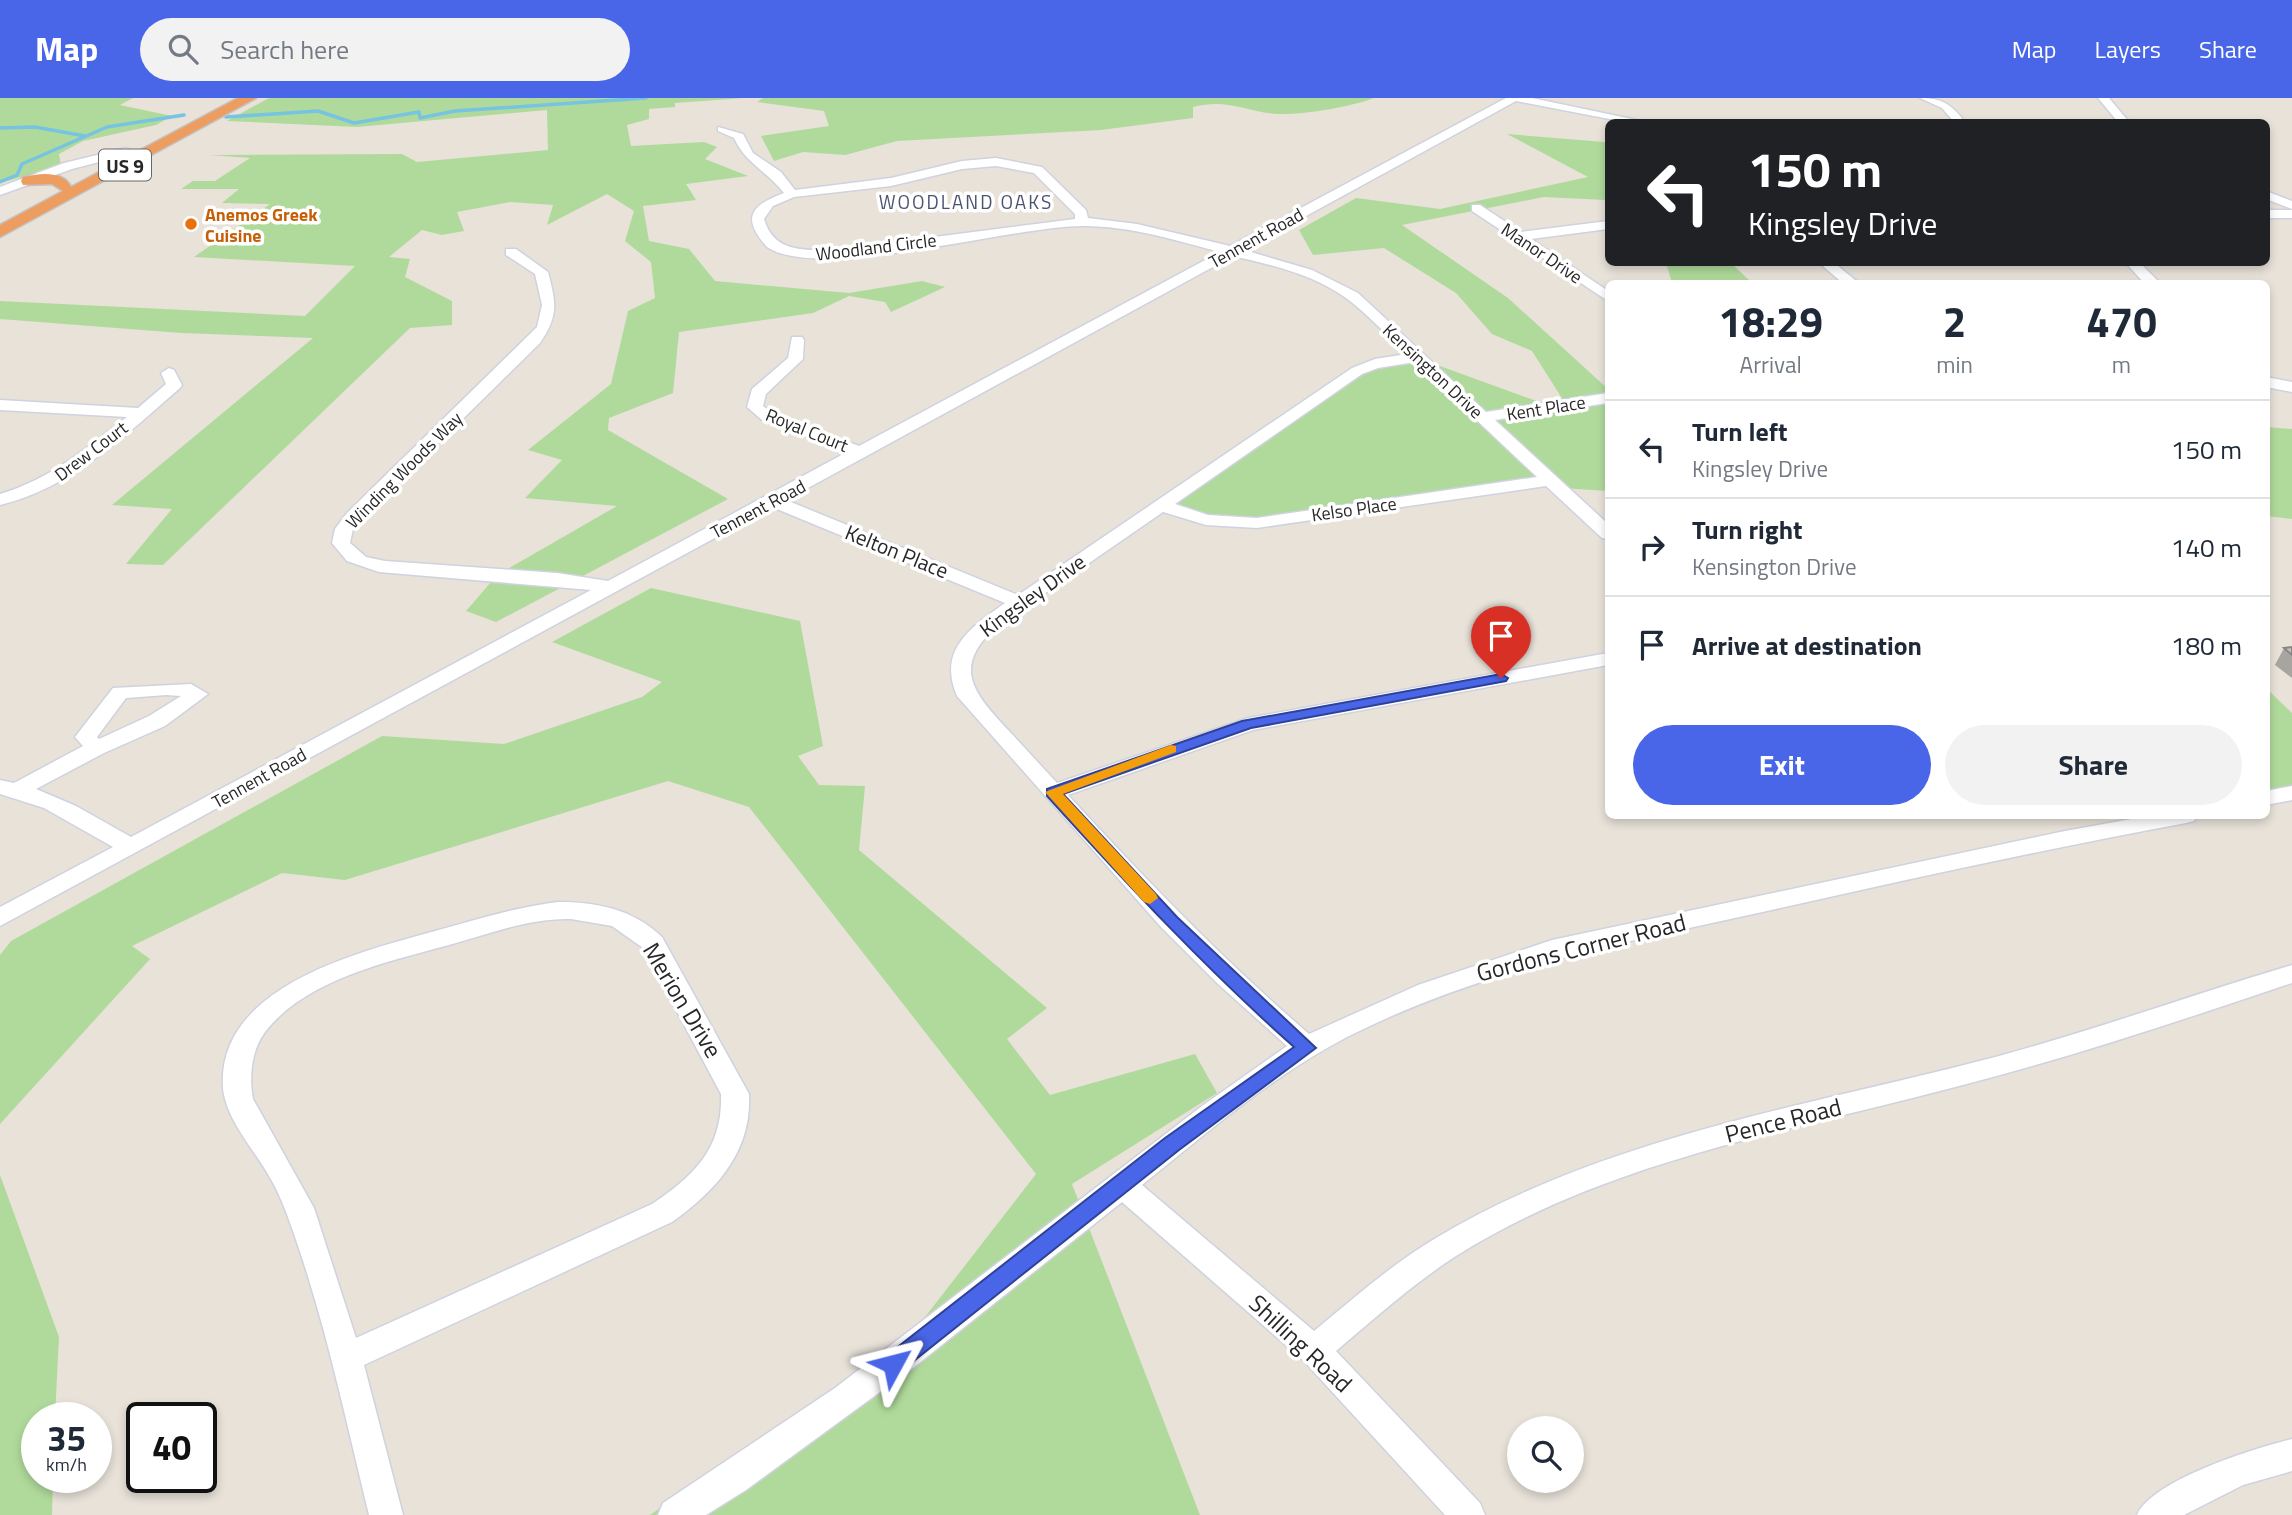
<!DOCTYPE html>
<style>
body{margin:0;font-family:"Titillium Web",sans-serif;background:#f2f2f3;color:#1f2937;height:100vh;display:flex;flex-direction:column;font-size:26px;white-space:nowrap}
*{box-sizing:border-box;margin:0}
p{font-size:23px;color:#747a83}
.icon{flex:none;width:38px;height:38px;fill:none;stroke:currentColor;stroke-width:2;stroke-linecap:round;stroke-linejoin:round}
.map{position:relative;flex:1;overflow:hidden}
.details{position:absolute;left:1605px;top:182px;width:665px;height:539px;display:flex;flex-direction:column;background:#fff;border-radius:10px;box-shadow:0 4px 10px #0003}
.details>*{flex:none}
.top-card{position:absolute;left:1605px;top:21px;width:665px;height:147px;border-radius:10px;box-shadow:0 4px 10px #0003;background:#202124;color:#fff;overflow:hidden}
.buttons{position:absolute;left:1507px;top:1318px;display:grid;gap:14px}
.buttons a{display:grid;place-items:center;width:77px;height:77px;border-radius:50%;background:#fff;box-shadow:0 4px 10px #0003;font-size:35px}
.speed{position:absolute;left:21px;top:1304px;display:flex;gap:14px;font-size:35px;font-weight:700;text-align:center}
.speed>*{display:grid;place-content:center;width:91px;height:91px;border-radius:50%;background:#fff;box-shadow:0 4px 10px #0003;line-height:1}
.speed small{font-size:18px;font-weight:400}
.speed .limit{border:4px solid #111;border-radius:10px;background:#fff;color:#111}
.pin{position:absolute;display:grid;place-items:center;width:60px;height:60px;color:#fff;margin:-72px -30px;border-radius:50% 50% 50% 0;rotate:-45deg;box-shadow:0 0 7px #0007}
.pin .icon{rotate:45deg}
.me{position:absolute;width:77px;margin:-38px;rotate:52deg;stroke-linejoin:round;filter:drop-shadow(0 0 5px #0008)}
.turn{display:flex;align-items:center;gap:24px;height:147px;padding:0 28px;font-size:32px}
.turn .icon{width:91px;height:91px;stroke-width:2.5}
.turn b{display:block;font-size:49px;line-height:60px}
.eta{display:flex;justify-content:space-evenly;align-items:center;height:119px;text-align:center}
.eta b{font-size:42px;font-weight:700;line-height:49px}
.primary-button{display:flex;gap:14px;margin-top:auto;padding:14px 28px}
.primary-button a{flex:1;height:80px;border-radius:42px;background:#4866e7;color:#fff;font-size:28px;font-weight:700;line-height:80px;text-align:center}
.primary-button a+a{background:#f2f2f3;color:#1f2937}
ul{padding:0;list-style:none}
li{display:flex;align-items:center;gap:21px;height:98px;padding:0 28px;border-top:2px solid #e0e1e3}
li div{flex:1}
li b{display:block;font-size:26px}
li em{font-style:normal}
header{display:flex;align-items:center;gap:42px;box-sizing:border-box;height:98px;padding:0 35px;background:#4866e7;color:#fff}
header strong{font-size:33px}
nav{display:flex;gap:38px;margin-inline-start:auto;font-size:24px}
.search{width:490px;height:63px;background:#f2f2f3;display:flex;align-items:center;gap:18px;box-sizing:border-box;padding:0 24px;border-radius:38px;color:#747a83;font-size:26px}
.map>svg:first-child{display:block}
.green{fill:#b0da9b}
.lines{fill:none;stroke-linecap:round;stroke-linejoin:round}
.stream{stroke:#76c4e1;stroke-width:3.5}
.minor-casing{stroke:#cfd2df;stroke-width:3}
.highway-casing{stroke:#c3c3c3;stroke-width:3}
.minor{fill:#fff;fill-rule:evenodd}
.highway{fill:#ed9d60;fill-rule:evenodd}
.wall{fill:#a8a49f}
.building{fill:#c3bfb9;stroke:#888682;stroke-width:2}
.route{fill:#4866e7;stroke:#2f4296;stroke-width:2}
.slow{fill:#f59e0b}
.food-dot{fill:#e8710a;stroke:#fff;stroke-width:2.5}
.labels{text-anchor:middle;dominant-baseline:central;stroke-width:7;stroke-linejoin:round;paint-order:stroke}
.far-food-label{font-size:18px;font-weight:bold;fill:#c56008;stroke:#fff;text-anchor:start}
.far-street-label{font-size:18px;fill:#272727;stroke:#fff}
.shield{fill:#fff;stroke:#686868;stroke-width:2}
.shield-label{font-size:19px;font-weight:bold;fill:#272727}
.far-neighbourhood-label{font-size:19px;letter-spacing:2px;fill:#4c5372;stroke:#fff}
.street-label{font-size:21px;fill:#272727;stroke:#fff}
.near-street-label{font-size:24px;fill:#272727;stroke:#fff}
</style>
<header>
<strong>Map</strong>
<div class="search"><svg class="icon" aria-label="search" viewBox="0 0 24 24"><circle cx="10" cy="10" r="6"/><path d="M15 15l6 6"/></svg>Search here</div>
<nav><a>Map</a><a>Layers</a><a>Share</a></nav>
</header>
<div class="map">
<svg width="2292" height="1417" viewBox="0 0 2292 1417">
<rect width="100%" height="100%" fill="#e8e2d9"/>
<g class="green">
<polygon points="0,0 133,0 120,7 172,18 156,27 83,43 59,56 61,68 0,85"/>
<polygon points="269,0 744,0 675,5 675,9 649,11 649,21 627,27 631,48 704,44 717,49 705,61 748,78 686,86 696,102 643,108 649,143 689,151 715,183 849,195 922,183 945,189 891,214 885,204 849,198 813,215 679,234 673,295 609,320 608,332 728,401 496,524 466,513 497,477 617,408 525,400 562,362 528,352 611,286 628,213 655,200 651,164 625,143 634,113 607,96 547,127 553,107 510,104 457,114 464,133 442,137 422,132 389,159 410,161 405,179 452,203 452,227 410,230 163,467 126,466 172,411 112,407 313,240 181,235 0,221 0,203 305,218 355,168 194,159 270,106 222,105 239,91 181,91 193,83 215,83 250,60 210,57 402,56 417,64 548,52 547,12 357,29 227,23"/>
<path d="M 763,0 L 1374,0 C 1350,9 1304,17 1278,16 C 1245,14 1229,0 1193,9 L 1193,20 L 1101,32 L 897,43 L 845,57 L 803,54 L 774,63 L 761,38 L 829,28 L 824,13 L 757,4 Z"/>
<polygon points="1507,36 1604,44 1608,48 1605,102 1544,99 1402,127 1508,200 1608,291 1608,393 1546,389 1238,428 1153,412 1378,265 1415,259 1572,316 1532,253 1492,236 1456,195 1384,150 1313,157 1299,132 1356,100 1440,111 1588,79"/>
<polygon points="1666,165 1731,165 1752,185 1672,185"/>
<polygon points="2266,329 2292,331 2292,421 2266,418"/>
<polygon points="651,490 800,523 823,648 798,658 819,687 865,688 859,752 1047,910 1007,941 1050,997 1195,956 1217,995 1072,1086 1200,1417 650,1417 911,1237 1036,1076 749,709 668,683 345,782 282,775 132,848 150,861 0,1026 0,857 11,843 382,638 504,646 642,599 662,584 552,544"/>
<polygon points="2266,590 2292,615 2292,697 2266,703"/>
<polygon points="0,1077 59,1239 55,1319 37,1320 37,1379 53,1379 52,1417 0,1417"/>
</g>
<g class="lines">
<g class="stream">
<polyline points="226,19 318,13 354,25 419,14 420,20 455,13 646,0"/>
<polyline points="0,30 35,29 85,38"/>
<polyline points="0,84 17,77 22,66 107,29 184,17"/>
</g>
<g class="minor-casing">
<g id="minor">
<path d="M 1506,0 L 1532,0 L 1646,24 L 1625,24 L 1516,3 L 1244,152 L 1312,172 L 1358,195 L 1486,314 L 1608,295 L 1608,305 L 1495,322 L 1608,426 L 1608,441 L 1602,440 L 1546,388 L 1257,430 L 1206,427 L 1163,414 L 995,530 C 950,571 976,597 1009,633 C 1025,650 1041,668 1057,685 L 1248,620 L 1608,555 L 1608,567 L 1253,632 L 1068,697 C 1145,781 1222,861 1309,936 L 1418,887 L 1552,842 L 2065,733 L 2148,718 L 2197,718 L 2194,723 L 2186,725 C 2045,751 1906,782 1767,813 C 1621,845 1482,871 1347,939 C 1272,978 1208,1034 1142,1087 L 1314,1233 C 1354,1200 1392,1166 1436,1140 C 1606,1038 1810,1008 1999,958 C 2098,931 2194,896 2292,867 L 2292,885 C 2182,922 2072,959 1959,988 C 1790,1033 1606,1063 1456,1158 C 1413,1186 1375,1220 1336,1253 L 1480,1405 L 1485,1417 L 1445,1417 L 1303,1262 L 1122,1104 L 914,1269 L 746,1392 L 706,1417 L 658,1417 L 663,1405 L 835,1290 L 1202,1008 L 1287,948 L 1217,885 L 1161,829 L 957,598 C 937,552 971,529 1005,505 L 772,409 L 0,828 L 0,809 L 113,749 L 44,710 L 0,696 L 0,682 L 14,685 L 83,648 L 75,639 L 113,590 L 191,586 L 208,596 L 165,628 L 104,655 L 36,691 L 76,708 L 131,739 L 591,492 L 379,474 L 347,463 L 332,445 L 335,431 L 347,415 L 537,229 L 542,207 L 535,176 L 506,157 L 506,151 L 516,151 L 548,174 C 556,205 559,217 540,245 L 359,423 L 353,431 L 350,445 L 366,459 L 385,463 L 557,475 L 608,483 L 847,354 L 762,322 L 747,309 L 752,291 L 788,260 L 792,239 L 802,239 L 804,242 L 803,261 L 766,296 L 763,308 L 774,316 L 859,348 L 1220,154 C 1175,142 1130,128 1083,128 C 1012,128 819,184 767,149 C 740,119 752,107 784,95 C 767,73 746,66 734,40 L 718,33 L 718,29 L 743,36 L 753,55 L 781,74 L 795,92 L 891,80 L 962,63 L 996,60 L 1042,69 L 1086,112 L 1088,120 L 1137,126 L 1230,148 ZM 996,68 L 1034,75 L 1075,116 L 1075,121 L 834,152 C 804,152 774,155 764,121 L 773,108 L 794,99 L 891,88 L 962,71 ZM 1233,158 C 1272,167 1313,176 1346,200 C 1368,216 1387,238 1407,256 L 1375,261 L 1352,270 L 1018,497 L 786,402 ZM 1415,264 L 1537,379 L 1257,420 L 1208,417 L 1175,406 L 1362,276 L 1378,270 ZM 166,597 L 181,598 L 149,618 L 99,641 L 97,639 L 126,600 Z"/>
<path d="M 1920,0 C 1942,0 1951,6 1965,24 L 1954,24 L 1942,10 Z"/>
<polygon points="2098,0 2109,0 2129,24 2118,24"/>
<polygon points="126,50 132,54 130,56 72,71 0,97 0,89 64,65"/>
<polygon points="2266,93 2292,103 2292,111 2266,101"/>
<polygon points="1472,107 1480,107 1521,134 1608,123 1608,131 1531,141 1608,193 1608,203 1472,113"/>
<rect x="2266" y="112" width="26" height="8"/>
<polygon points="1818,164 1833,164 1860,186 1844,186"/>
<polygon points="2125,164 2139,164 2161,186 2145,186"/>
<path d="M 169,270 L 174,272 L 182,287 L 180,290 C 126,337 71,390 0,407 L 0,396 C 48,382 88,350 127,319 L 0,312 L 0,302 L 138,310 L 166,286 L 161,275 Z"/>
<polygon points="2266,279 2292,284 2292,294 2266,289"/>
<polygon points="2292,688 2292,702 2266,707 2266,693"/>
<path d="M 558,804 C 597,804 633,811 662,839 L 749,996 C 752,1053 717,1092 672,1124 L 364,1267 L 403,1417 L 369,1417 C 346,1323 326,1227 294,1136 C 287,1116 280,1096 269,1078 C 254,1051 226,1022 223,990 C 216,888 360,854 435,833 C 476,822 516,809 558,804 ZM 571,821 L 612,828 L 643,850 L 721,996 C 723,1050 694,1078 652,1106 L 356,1240 L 314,1110 L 253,1001 C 249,979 251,953 265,934 C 308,879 393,863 456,845 C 494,834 532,820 571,821 Z"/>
<path d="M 2292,1341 L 2292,1373 L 2243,1387 L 2184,1417 L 2137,1417 C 2152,1382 2255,1350 2292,1341 Z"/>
</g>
</g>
<g class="highway-casing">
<path id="highway" d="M 238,0 L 256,0 L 0,139 L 0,127 L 63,93 L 52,86 L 23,87 L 21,83 L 23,79 C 40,75 63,72 71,89 Z"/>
</g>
<use href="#minor" class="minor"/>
<use href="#highway" class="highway"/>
</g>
<polygon class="wall" points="2292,549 2292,580 2275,567 2284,550"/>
<polygon class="building" points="2292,549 2292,557 2284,550"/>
<path class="route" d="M 1501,576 L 1508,580 L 1506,583 L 1251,630 L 1063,696 L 1177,819 L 1316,950 L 1179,1052 L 901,1273 L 893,1276 L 885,1273 L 882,1266 L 885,1259 L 1165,1040 L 1294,949 C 1205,870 1127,786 1047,698 L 1047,691 L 1242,623 Z"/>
<polygon class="slow" points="1171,647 1176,648 1176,654 1063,696 1156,796 1158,800 1150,806 1144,804 1045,694"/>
<circle class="food-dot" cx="191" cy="126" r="7"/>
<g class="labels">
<g class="far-food-label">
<text x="205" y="116">Anemos Greek<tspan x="205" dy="21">Cuisine</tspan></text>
</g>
<g class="far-street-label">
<text transform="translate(1256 140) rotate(-29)">Tennent Road</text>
<text transform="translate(876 149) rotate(-7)">Woodland Circle</text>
<text transform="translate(1542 155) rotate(34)">Manor Drive</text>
<text transform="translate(1433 273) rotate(43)">Kensington Drive</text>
<text transform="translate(1546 310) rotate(-9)">Kent Place</text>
<text transform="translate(807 332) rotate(22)">Royal Court</text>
<text transform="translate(91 353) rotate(-37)">Drew Court</text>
<text transform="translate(404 372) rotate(-45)">Winding Woods Way</text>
<text transform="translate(758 411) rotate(-28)">Tennent Road</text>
<text transform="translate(1354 411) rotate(-8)">Kelso Place</text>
<text transform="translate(259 680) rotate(-29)">Tennent Road</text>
</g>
<rect class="shield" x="99" y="51.5" width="52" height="31" rx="5"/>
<g class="shield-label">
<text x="125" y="67">US 9</text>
</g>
<g class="far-neighbourhood-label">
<text x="966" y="103">WOODLAND OAKS</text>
</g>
<g class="street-label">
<text transform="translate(897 453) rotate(22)">Kelton Place</text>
<text transform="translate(1032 497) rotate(-36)">Kingsley Drive</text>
</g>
<g class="near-street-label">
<text transform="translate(1581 849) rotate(-14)">Gordons Corner Road</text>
<text transform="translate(683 902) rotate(59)">Merion Drive</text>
<text transform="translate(1783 1022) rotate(-14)">Pence Road</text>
<text transform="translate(1301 1245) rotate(43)">Shilling Road</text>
</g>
</g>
</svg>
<div class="buttons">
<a><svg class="icon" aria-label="search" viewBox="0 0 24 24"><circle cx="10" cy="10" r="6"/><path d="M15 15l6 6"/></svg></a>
</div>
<div class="speed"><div>35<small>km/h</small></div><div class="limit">40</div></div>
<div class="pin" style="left:1501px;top:580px;background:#d93025"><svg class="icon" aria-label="arrive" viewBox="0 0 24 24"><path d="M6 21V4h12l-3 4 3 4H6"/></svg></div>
<svg class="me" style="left:893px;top:1266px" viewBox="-20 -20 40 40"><path d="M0-17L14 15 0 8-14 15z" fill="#4866e7" stroke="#fff" stroke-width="4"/></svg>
<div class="top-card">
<div class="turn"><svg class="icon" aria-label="left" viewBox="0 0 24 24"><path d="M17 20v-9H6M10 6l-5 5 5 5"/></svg><div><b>150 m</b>Kingsley Drive</div></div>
</div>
<section class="details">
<div class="eta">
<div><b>18:29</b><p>Arrival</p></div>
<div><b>2</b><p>min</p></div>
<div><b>470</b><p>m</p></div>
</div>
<ul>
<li><svg class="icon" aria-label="left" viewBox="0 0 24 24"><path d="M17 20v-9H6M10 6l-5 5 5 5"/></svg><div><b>Turn left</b><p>Kingsley Drive</p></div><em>150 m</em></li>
<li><svg class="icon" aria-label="right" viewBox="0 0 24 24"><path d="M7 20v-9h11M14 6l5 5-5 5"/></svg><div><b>Turn right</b><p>Kensington Drive</p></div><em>140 m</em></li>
<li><svg class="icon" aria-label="arrive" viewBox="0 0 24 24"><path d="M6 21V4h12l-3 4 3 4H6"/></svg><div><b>Arrive at destination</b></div><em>180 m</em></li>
</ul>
<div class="primary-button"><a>Exit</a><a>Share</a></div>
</section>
</div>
